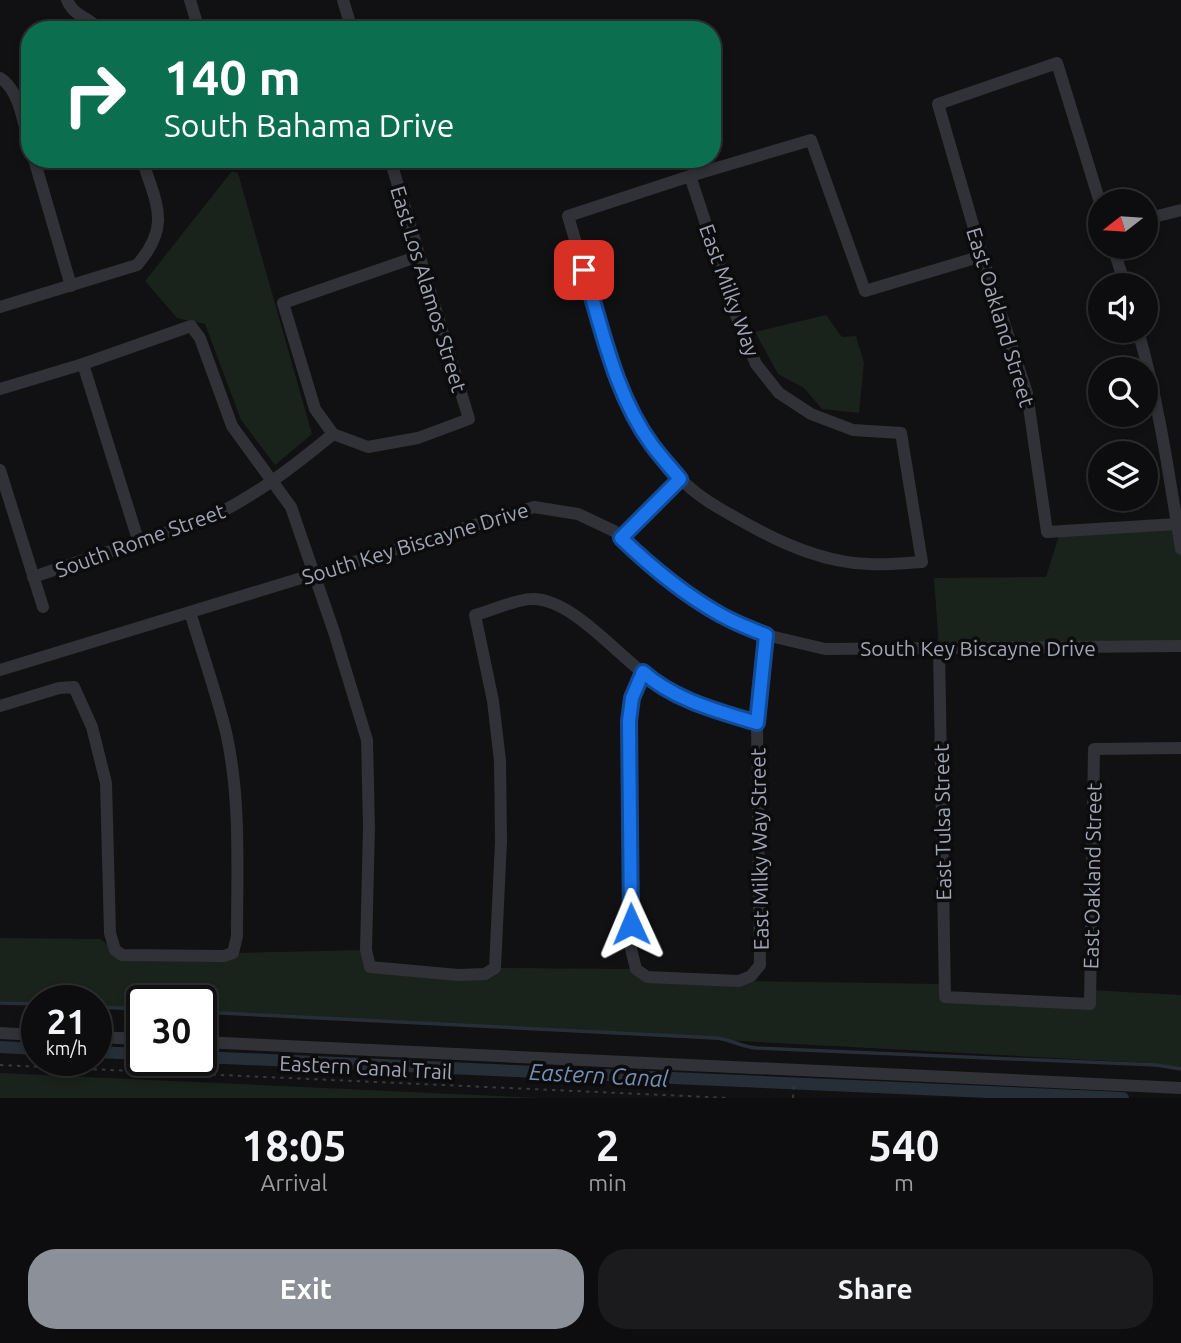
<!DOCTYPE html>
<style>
body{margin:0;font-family:Ubuntu,sans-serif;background:#1b1a1c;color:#f1f3f6;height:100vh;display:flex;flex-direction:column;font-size:26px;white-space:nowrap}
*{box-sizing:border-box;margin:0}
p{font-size:23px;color:#9a9b9e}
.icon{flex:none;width:38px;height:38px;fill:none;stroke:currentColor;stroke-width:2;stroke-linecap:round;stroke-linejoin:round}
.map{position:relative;height:1098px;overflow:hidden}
.drawer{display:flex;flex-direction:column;background:#0d0c0e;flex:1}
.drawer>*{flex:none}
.top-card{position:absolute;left:21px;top:21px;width:700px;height:147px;border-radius:28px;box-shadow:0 4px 10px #0003,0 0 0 2px #2d2c2e;background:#0b6e4f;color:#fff;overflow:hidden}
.needle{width:46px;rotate:253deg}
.tools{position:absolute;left:1088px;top:189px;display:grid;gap:14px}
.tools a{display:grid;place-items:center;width:70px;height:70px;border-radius:50%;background:#0d0c0e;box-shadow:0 4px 10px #0003,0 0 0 2px #2d2c2e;font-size:35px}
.speed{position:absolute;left:21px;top:985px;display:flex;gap:14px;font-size:35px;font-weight:700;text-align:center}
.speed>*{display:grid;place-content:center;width:91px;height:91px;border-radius:50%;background:#0d0c0e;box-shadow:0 4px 10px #0003,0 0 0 2px #2d2c2e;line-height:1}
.speed small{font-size:18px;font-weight:400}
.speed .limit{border:4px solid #111;border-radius:10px;background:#fff;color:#111}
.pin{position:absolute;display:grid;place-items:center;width:60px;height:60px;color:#fff;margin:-30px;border-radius:14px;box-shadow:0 4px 10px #0006}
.me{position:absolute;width:77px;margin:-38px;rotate:359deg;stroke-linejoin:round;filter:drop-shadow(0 0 5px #0008)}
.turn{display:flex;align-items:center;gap:24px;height:147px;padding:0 28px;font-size:32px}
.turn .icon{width:91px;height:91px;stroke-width:2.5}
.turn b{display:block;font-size:49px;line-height:60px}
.eta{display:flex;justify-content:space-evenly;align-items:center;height:119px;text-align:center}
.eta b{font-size:42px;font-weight:700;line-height:49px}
.cta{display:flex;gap:14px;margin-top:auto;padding:14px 28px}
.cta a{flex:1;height:80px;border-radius:28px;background:#8c9099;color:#fff;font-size:28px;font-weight:700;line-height:80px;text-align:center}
.cta a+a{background:#1b1a1c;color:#f1f3f6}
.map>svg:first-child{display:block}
.park{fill:#1a221c}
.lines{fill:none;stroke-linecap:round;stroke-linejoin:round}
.stream{stroke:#262e37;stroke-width:3.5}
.canal{stroke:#262e37;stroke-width:12}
.path{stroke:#37393f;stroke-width:2;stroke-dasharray:3.5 5;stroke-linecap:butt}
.minor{stroke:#313237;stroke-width:12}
.route-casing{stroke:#114b97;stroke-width:18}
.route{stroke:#1a73e8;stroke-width:12}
.labels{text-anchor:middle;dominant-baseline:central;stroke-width:7;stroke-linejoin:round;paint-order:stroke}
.street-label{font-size:21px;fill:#a0a5b4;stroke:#0c0b0d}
.water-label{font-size:23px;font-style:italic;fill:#7390b4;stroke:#0c0b0d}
</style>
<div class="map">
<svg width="1181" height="1098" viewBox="0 0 1181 1098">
<rect width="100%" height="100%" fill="#111012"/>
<g class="park">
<polygon points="232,171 238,173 312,434 275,465 241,420 205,324 177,318 145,281"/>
<polygon points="826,315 842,337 856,336 864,363 859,413 822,409 804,388 778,374 755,332"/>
<polygon points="1177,524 1181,543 1181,646 939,648 934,578 1046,577 1060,532"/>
<polygon points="0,938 100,939 115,950 233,953 366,950 370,967 458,975 495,968 636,969 648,977 739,981 945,984 945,997 1089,1004 1090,990 1181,995 1181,1069 1148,1063 201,1012 201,1001 142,1001 142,1009 96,1007 96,1001 37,1001 37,1003 0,1001"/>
<polygon points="0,1073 543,1098 0,1098"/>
</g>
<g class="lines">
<g class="stream">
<polyline points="0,1003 37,1004"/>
<polyline points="96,1007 142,1009"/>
<path d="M 201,1012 L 716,1038 C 730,1039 742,1047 756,1048 L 1156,1065 L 1181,1069"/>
</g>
<g class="canal">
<polyline points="0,1047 37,1049"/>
<polyline points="96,1052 142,1054"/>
<polyline points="201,1057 1123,1098"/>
</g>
<g class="path">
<polyline points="0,1065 730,1098"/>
<polyline points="793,1098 794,1082"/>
</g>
<g class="minor">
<path d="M 67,0 C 74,17 90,17 100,30"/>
<polyline points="190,0 199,30"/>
<polyline points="343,0 352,30"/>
<path d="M 0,78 C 20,90 23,124 30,146"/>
<polyline points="34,159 71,286"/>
<polyline points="237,159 241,159"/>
<path d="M 690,176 L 739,324 L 756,364 L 779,393 L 811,414 L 853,430 L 901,433 L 922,562 C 904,563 886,565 869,564 C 826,563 785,545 749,525 C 724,511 698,498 679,477 C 614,409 595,304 568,216 L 690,176 L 811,140 L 865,291 L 982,256"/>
<polyline points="1101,206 1057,63 938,104 982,256 1027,393 1047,532 1177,524"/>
<polyline points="1146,219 1181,210"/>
<polyline points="1113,247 1125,285"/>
<path d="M 0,307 L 137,265 C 172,225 156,204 142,159"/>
<path d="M 1138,331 C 1159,403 1169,475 1181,549"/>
<polyline points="83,364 139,543"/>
<path d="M 0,389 L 83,364 L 191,326 L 200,338 L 232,426 L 291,507 L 334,632 L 367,740 L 369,827 L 366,950 L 370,967 L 458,975 L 485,974 L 495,968 L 501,841 L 500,761 L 493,701 L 475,615 C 491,611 516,599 532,599 C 573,598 621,660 654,681 C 685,702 722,712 757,723"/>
<polyline points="333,434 368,447 418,438 469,419 390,159"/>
<polyline points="333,434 315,409 283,303 419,256"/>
<polyline points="0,470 43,607"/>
<polyline points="621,538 680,479"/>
<path d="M 33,577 L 207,519 C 254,497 293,467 333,434"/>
<polyline points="939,648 945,997 1090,1004 1094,749 1181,748"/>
<polyline points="0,670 534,507 578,514 614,531 662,574 722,616 766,635 825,649 1181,646"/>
<polyline points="643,672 632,698 629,721 631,949 636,969 647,977 739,981 751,976 760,965 757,723 766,635"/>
<path d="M 0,706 L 59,688 L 74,687 L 92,727 L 106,783 L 110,933 L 115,950 L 122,955 L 224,956 L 233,953 L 237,936 C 237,868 241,799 226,732 C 216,692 202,652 190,612"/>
<polyline points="0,1033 37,1035"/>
<polyline points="96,1037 142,1039"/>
<polyline points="201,1042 1181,1088"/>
</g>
</g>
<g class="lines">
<g class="route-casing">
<path id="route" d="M 584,270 C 602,328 615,395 652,445 C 661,457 671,468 680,479 L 621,538 C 651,567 685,595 721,615 C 735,623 751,629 766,635 L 757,723 C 718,711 674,700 643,672 L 632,698 L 629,721 L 631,924"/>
</g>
<use href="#route" class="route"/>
</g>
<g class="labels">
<g class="street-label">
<text transform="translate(429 289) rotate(73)">East Los Alamos Street</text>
<text transform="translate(730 290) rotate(70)">East Milky Way</text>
<text transform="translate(1001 317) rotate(73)">East Oakland Street</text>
<text transform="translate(140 540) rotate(-20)">South Rome Street</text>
<text transform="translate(415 543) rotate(-17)">South Key Biscayne Drive</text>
<text x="978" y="648">South Key Biscayne Drive</text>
<text transform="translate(942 822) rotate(-91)">East Tulsa Street</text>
<text transform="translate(759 849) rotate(-91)">East Milky Way Street</text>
<text transform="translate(1092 876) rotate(-89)">East Oakland Street</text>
<text transform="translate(366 1067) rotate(3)">Eastern Canal Trail</text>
</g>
<g class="water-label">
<text transform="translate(599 1075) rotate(3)">Eastern Canal</text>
</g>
</g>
</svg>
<div class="tools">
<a><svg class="needle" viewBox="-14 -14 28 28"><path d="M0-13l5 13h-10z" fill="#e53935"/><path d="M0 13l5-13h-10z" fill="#9a9b9e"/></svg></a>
<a><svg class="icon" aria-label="sound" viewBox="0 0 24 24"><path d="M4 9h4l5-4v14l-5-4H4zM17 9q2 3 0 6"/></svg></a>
<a><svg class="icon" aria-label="search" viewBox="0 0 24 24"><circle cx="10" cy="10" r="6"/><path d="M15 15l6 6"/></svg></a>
<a><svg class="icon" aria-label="layers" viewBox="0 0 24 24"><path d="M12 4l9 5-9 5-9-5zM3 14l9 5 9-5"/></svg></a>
</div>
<div class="speed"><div>21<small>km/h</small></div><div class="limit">30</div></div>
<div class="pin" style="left:584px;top:270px;background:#d93025"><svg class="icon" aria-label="arrive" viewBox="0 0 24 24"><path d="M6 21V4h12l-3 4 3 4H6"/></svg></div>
<svg class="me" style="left:631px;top:924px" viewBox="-20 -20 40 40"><path d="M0-17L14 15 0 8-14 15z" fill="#1a73e8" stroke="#fff" stroke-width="4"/></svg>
<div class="top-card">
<div class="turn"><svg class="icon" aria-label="right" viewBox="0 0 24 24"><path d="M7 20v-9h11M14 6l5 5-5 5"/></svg><div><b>140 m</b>South Bahama Drive</div></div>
</div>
</div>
<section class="drawer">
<div class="eta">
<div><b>18:05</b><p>Arrival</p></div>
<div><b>2</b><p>min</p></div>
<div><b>540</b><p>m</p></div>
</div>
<div class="cta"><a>Exit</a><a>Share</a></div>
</section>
